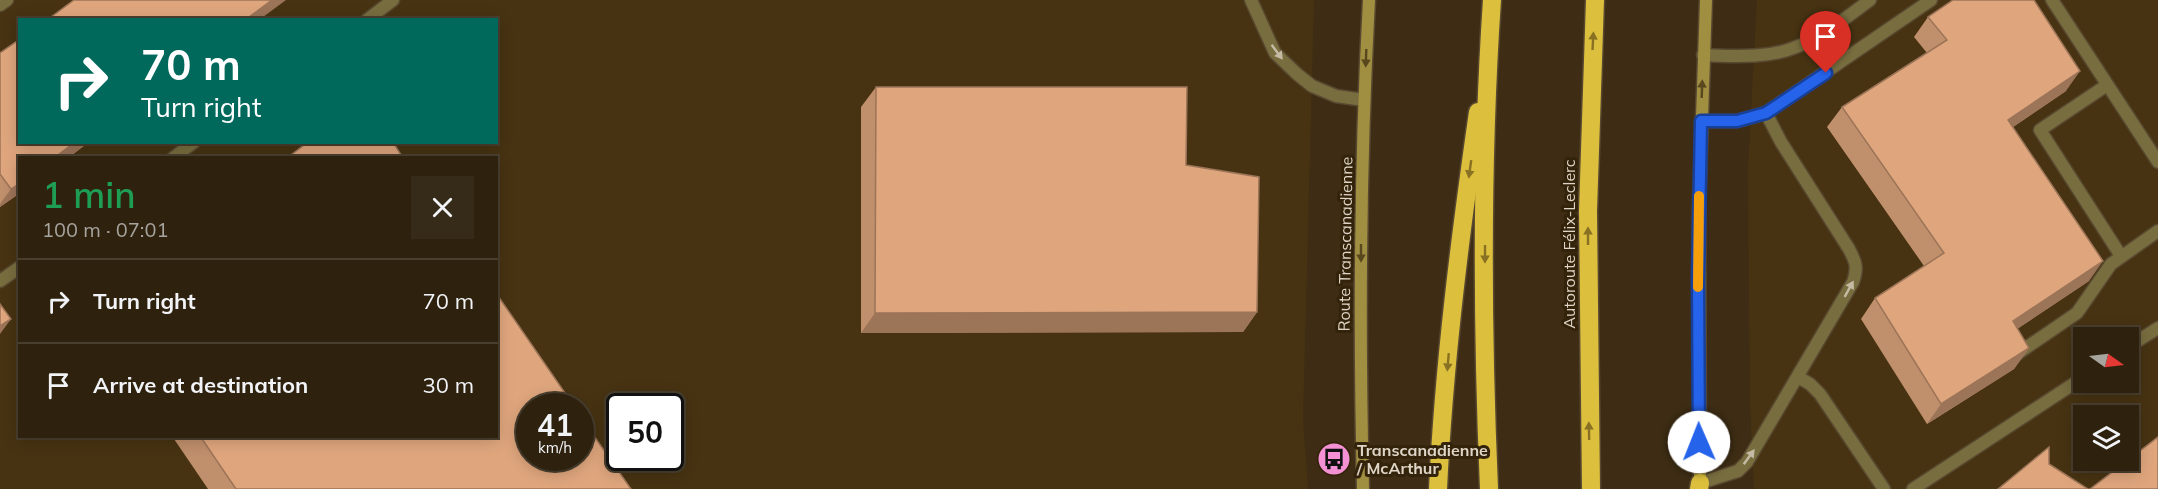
<!DOCTYPE html>
<meta charset="utf-8">
<style>
body{margin:0;font-family:Mulish,sans-serif;background:#362a18;color:#f1f3f6;height:100vh;display:flex;flex-direction:column;font-size:22px;white-space:nowrap}
*{box-sizing:border-box;margin:0}
p{font-size:20px;color:#a7a49e}
.icon{flex:none;width:33px;height:33px;fill:none;stroke:currentColor;stroke-width:2;stroke-linecap:round;stroke-linejoin:round}
.map{position:relative;flex:1;overflow:hidden}
.panel{position:absolute;left:18px;top:156px;width:480px;height:282px;display:flex;flex-direction:column;background:#2e220f;border-radius:0px;box-shadow:0 3px 15px #0003,0 0 0 2px #493f2f}
.panel>*{flex:none}
.top-card{position:absolute;left:18px;top:18px;width:480px;height:126px;border-radius:0px;box-shadow:0 3px 15px #0003,0 0 0 2px #493f2f;background:#00695c;color:#fff;overflow:hidden}
.needle{width:39px;rotate:104deg}
.buttons{position:absolute;left:2073px;top:327px;display:grid;gap:12px}
.buttons a{display:grid;place-items:center;width:66px;height:66px;border-radius:0px;background:#2e220f;box-shadow:0 3px 15px #0003,0 0 0 2px #493f2f;font-size:30px}
.speed{position:absolute;left:516px;top:393px;display:flex;gap:12px;font-size:30px;font-weight:700;text-align:center}
.speed>*{display:grid;place-content:center;width:78px;height:78px;border-radius:50%;background:#2e220f;box-shadow:0 3px 15px #0003,0 0 0 2px #493f2f;line-height:1}
.speed small{font-size:15px;font-weight:400}
.speed .limit{border:3px solid #111;border-radius:9px;background:#fff;color:#111}
.pin{position:absolute;display:grid;place-items:center;width:51px;height:51px;color:#fff;margin:-62px -26px;border-radius:50% 50% 50% 0;rotate:-45deg;box-shadow:0 0 6px #0007}
.pin .icon{rotate:45deg}
.me{position:absolute;width:66px;margin:-33px;rotate:359deg;stroke-linejoin:round;filter:drop-shadow(0 0 4px #0008)}
.turn{display:flex;align-items:center;gap:21px;height:126px;padding:0 24px;font-size:27px}
.turn .icon{width:78px;height:78px;stroke-width:2.5}
.turn b{display:block;font-size:42px;line-height:51px}
.round{display:grid;place-items:center;flex:none;width:63px;height:63px;border-radius:0px;background:#362a18}
.summary{display:flex;align-items:center;justify-content:space-between;height:102px;padding:0 24px}
h1{font-size:36px;font-weight:600;line-height:45px;color:#1e9e55}
ul{padding:0;list-style:none}
li{display:flex;align-items:center;gap:18px;height:84px;padding:0 24px;border-top:2px solid #493f2f}
li div{flex:1}
li b{display:block;font-size:22px}
li em{font-style:normal}
.map>svg:first-child{display:block}
.built{fill:#473312;fill-rule:evenodd}
.lines{fill:none;stroke-linecap:round;stroke-linejoin:round}
.lane-casing{stroke:#584830;stroke-width:15}
.secondary-casing{stroke:#584830;stroke-width:15}
.highway-casing{stroke:#584830;stroke-width:21}
.lane{stroke:#786d3f;stroke-width:12}
.secondary{stroke:#a08e41;stroke-width:12}
.highway{stroke:#dcbf3c;stroke-width:18}
.wall{fill:#c08f6c}
.shaded-wall{fill:#9c7458}
.building{fill:#dfa67d;stroke:#9c7458;stroke-width:1.5}
.oneway{fill:#887123}
.oneway2{fill:#c5bba4}
.oneway3{fill:#59481d}
.route-casing{stroke:#184099;stroke-width:15}
.route{stroke:#2563eb;stroke-width:10}
.slow{stroke:#f59e0b;stroke-width:10}
.labels{text-anchor:middle;dominant-baseline:central;stroke-width:6;stroke-linejoin:round;paint-order:stroke}
.street-label{font-size:16px;fill:#dfd5c6;stroke:#33230a}
.poi-label{font-size:16px;font-weight:bold;fill:#dfd5c6;stroke:#33230a;text-anchor:start}
</style>
<div class="map">
<svg width="2158" height="489" viewBox="0 0 2158 489">
<rect width="100%" height="100%" fill="#3e2d14"/>
<g class="built">
<path d="M 0,0 L 1314,0 L 1303,419 L 1308,489 L 0,489 ZM 20,20 L 496,20 L 496,142 L 20,142 ZM 20,158 L 496,158 L 496,436 L 20,436 ZM 530,406 L 580,406 L 580,458 L 530,458 ZM 620,406 L 670,406 L 670,458 L 620,458 Z"/>
<path d="M 1757,0 L 2158,0 L 2158,489 L 1754,489 L 1750,403 L 1748,170 ZM 2084,338 L 2128,338 L 2128,382 L 2084,382 ZM 2084,416 L 2128,416 L 2128,460 L 2084,460 Z"/>
</g>
<g class="lines">
<g class="lane-casing">
<g id="lane">
<polyline points="1251,0 1275,53 1297,74 1312,86 1336,96 1364,100"/>
<polyline points="2052,0 2158,162"/>
<polyline points="0,5 7,0"/>
<polyline points="367,20 393,0"/>
<path d="M 1703,55 C 1733,56 1767,59 1796,47 C 1823,37 1847,17 1870,0"/>
<polyline points="2107,85 2040,130 2121,256"/>
<polyline points="1701,121 1737,121 1766,113 1931,0"/>
<polyline points="173,158 194,142"/>
<polyline points="0,281 20,267"/>
<polyline points="2128,347 2158,328"/>
<polyline points="2014,356 2077,313 2111,264 2158,231"/>
<polyline points="1798,377 1810,384 1820,394 1884,489"/>
<path d="M 1700,483 L 1738,471 L 1747,462 L 1853,282 C 1858,268 1856,262 1849,249 L 1781,142 L 1766,113"/>
<polyline points="1913,489 2084,377"/>
</g>
</g>
<g class="secondary-casing">
<g id="secondary">
<path d="M 1363,489 C 1359,326 1360,163 1369,0"/>
<polyline points="1700,489 1699,206 1706,0"/>
</g>
</g>
<g class="highway-casing">
<g id="highway">
<path d="M 1438,489 C 1444,363 1460,237 1478,112"/>
<path d="M 1489,489 C 1482,327 1481,162 1492,0"/>
<polyline points="1591,489 1588,211 1595,0"/>
<polyline points="1699,489 1700,483"/>
</g>
</g>
<use href="#lane" class="lane"/>
<use href="#secondary" class="secondary"/>
<use href="#highway" class="highway"/>
</g>
<g class="wall">
<polygon points="1928,17 2066,91 2013,127 2089,281 2017,329 2029,348 2014,369 1927,424 1861,319 1875,298 1924,266 1827,127 1842,107 1927,53 1914,37"/>
<polygon points="0,53 20,142 89,142 68,158 20,158 20,193 0,207"/>
<polygon points="876,87 1186,165 1257,312 1243,332 861,333 861,107"/>
<polygon points="172,436 496,436 631,489 208,489"/>
</g>
<g class="shaded-wall">
<polygon points="272,0 286,0 259,20 245,20"/>
<polygon points="2080,71 2066,91 1994,140 2008,120"/>
<polygon points="75,142 89,142 68,158 54,158"/>
<polygon points="20,183 20,193 0,207 0,204 11,189"/>
<polygon points="2103,261 2089,281 1999,341 2013,321"/>
<polygon points="1257,312 1243,332 861,333 875,313"/>
<polygon points="11,319 0,334 0,326"/>
<polygon points="2029,348 2014,369 1927,424 1941,404"/>
</g>
<g class="building">
<polygon points="74,0 272,0 245,20 47,20"/>
<polygon points="1953,0 2034,0 2080,71 2008,120 2103,261 2013,321 2029,348 1941,404 1875,298 1944,253 1842,107 1947,40 1928,17"/>
<polygon points="20,39 20,142 75,142 54,158 20,158 20,183 11,189 0,174 0,53"/>
<polygon points="876,87 1187,87 1186,165 1259,177 1257,312 875,313"/>
<polygon points="308,142 393,142 403,158 287,158"/>
<polygon points="496,293 574,406 530,406 530,458 580,458 580,416 631,489 236,489 200,436 496,436"/>
<polygon points="0,304 11,319 0,326"/>
<polygon points="2158,437 2158,489 2090,489 2128,460"/>
<polygon points="2049,447 2049,464 2088,489 1998,489"/>
</g>
<defs><path id="oneway-solid" d="M-6-.8H1V-3.2L6.5 0L1 3.2V.8H-6Z" transform="scale(1.5)"/></defs>
<g class="oneway">
<use href="#oneway-solid" transform="translate(1593 41) rotate(-87)"/>
<use href="#oneway-solid" transform="translate(1470 169) rotate(98)"/>
<use href="#oneway-solid" transform="translate(1588 236) rotate(-90)"/>
<use href="#oneway-solid" transform="translate(1485 254) rotate(90)"/>
<use href="#oneway-solid" transform="translate(1448 362) rotate(95)"/>
<use href="#oneway-solid" transform="translate(1589 431) rotate(-91)"/>
</g>
<g class="oneway2">
<use href="#oneway-solid" transform="translate(1277 52) rotate(53)"/>
<use href="#oneway-solid" transform="translate(1849 289) rotate(-61)"/>
<use href="#oneway-solid" transform="translate(1749 457) rotate(-54)"/>
</g>
<g class="oneway3">
<use href="#oneway-solid" transform="translate(1366 58) rotate(92)"/>
<use href="#oneway-solid" transform="translate(1702 89) rotate(-88)"/>
<use href="#oneway-solid" transform="translate(1361 253) rotate(90)"/>
</g>
<g class="lines">
<g class="route-casing">
<polyline id="route" points="1699,442 1698,281 1701,121 1737,121 1766,113 1826,73"/>
</g>
<use href="#route" class="route"/>
<polyline class="slow" points="1698,287 1699,196"/>
</g>
<defs>
<g id="bus-disc" transform="scale(1.725)"><circle r="9.5" fill="#f491d4" stroke="#33230a"/><path d="M-5-6H5V4H4V6H2V4H-2V6H-4V4H-5ZM-3.5-4V0h7V-4ZM-3.5 1.2v1.5H-2V1.2ZM2 1.2v1.5H3.5V1.2Z" fill="#111"/></g>
</defs>
<g fill-rule="evenodd">
<use href="#bus-disc" x="1334" y="459"/>
</g>
<g class="labels">
<g class="street-label">
<text transform="translate(1345 244) rotate(-89)">Route Transcanadienne</text>
<text transform="translate(1569 244) rotate(-90)">Autoroute Félix-Leclerc</text>
</g>
<g class="poi-label">
<text x="1357" y="450">Transcanadienne<tspan x="1357" dy="18">/ McArthur</tspan></text>
</g>
</g>
</svg>
<div class="buttons">
<a><svg class="needle" viewBox="-14 -14 28 28"><path d="M0-13l5 13h-10z" fill="#e53935"/><path d="M0 13l5-13h-10z" fill="#a7a49e"/></svg></a>
<a><svg class="icon" aria-label="layers" viewBox="0 0 24 24"><path d="M12 4l9 5-9 5-9-5zM3 14l9 5 9-5"/></svg></a>
</div>
<div class="speed"><div>41<small>km/h</small></div><div class="limit">50</div></div>
<div class="pin" style="left:1826px;top:73px;background:#d93025"><svg class="icon" aria-label="arrive" viewBox="0 0 24 24"><path d="M6 21V4h12l-3 4 3 4H6"/></svg></div>
<svg class="me" style="left:1699px;top:442px" viewBox="-20 -20 40 40"><circle r="19" fill="#fff"/><path d="M0-13L10 11 0 6-10 11z" fill="#2563eb"/></svg>
<div class="top-card">
<div class="turn"><svg class="icon" aria-label="right" viewBox="0 0 24 24"><path d="M7 20v-9h11M14 6l5 5-5 5"/></svg><div><b>70 m</b>Turn right</div></div>
</div>
<section class="panel">
<div class="summary"><div><h1>1 min</h1><p>100 m · 07:01</p></div><a class="round"><svg class="icon" aria-label="close" viewBox="0 0 24 24"><path d="M6 6l12 12M18 6L6 18"/></svg></a></div>
<ul>
<li><svg class="icon" aria-label="right" viewBox="0 0 24 24"><path d="M7 20v-9h11M14 6l5 5-5 5"/></svg><div><b>Turn right</b></div><em>70 m</em></li>
<li><svg class="icon" aria-label="arrive" viewBox="0 0 24 24"><path d="M6 21V4h12l-3 4 3 4H6"/></svg><div><b>Arrive at destination</b></div><em>30 m</em></li>
</ul>
</section>
</div>
